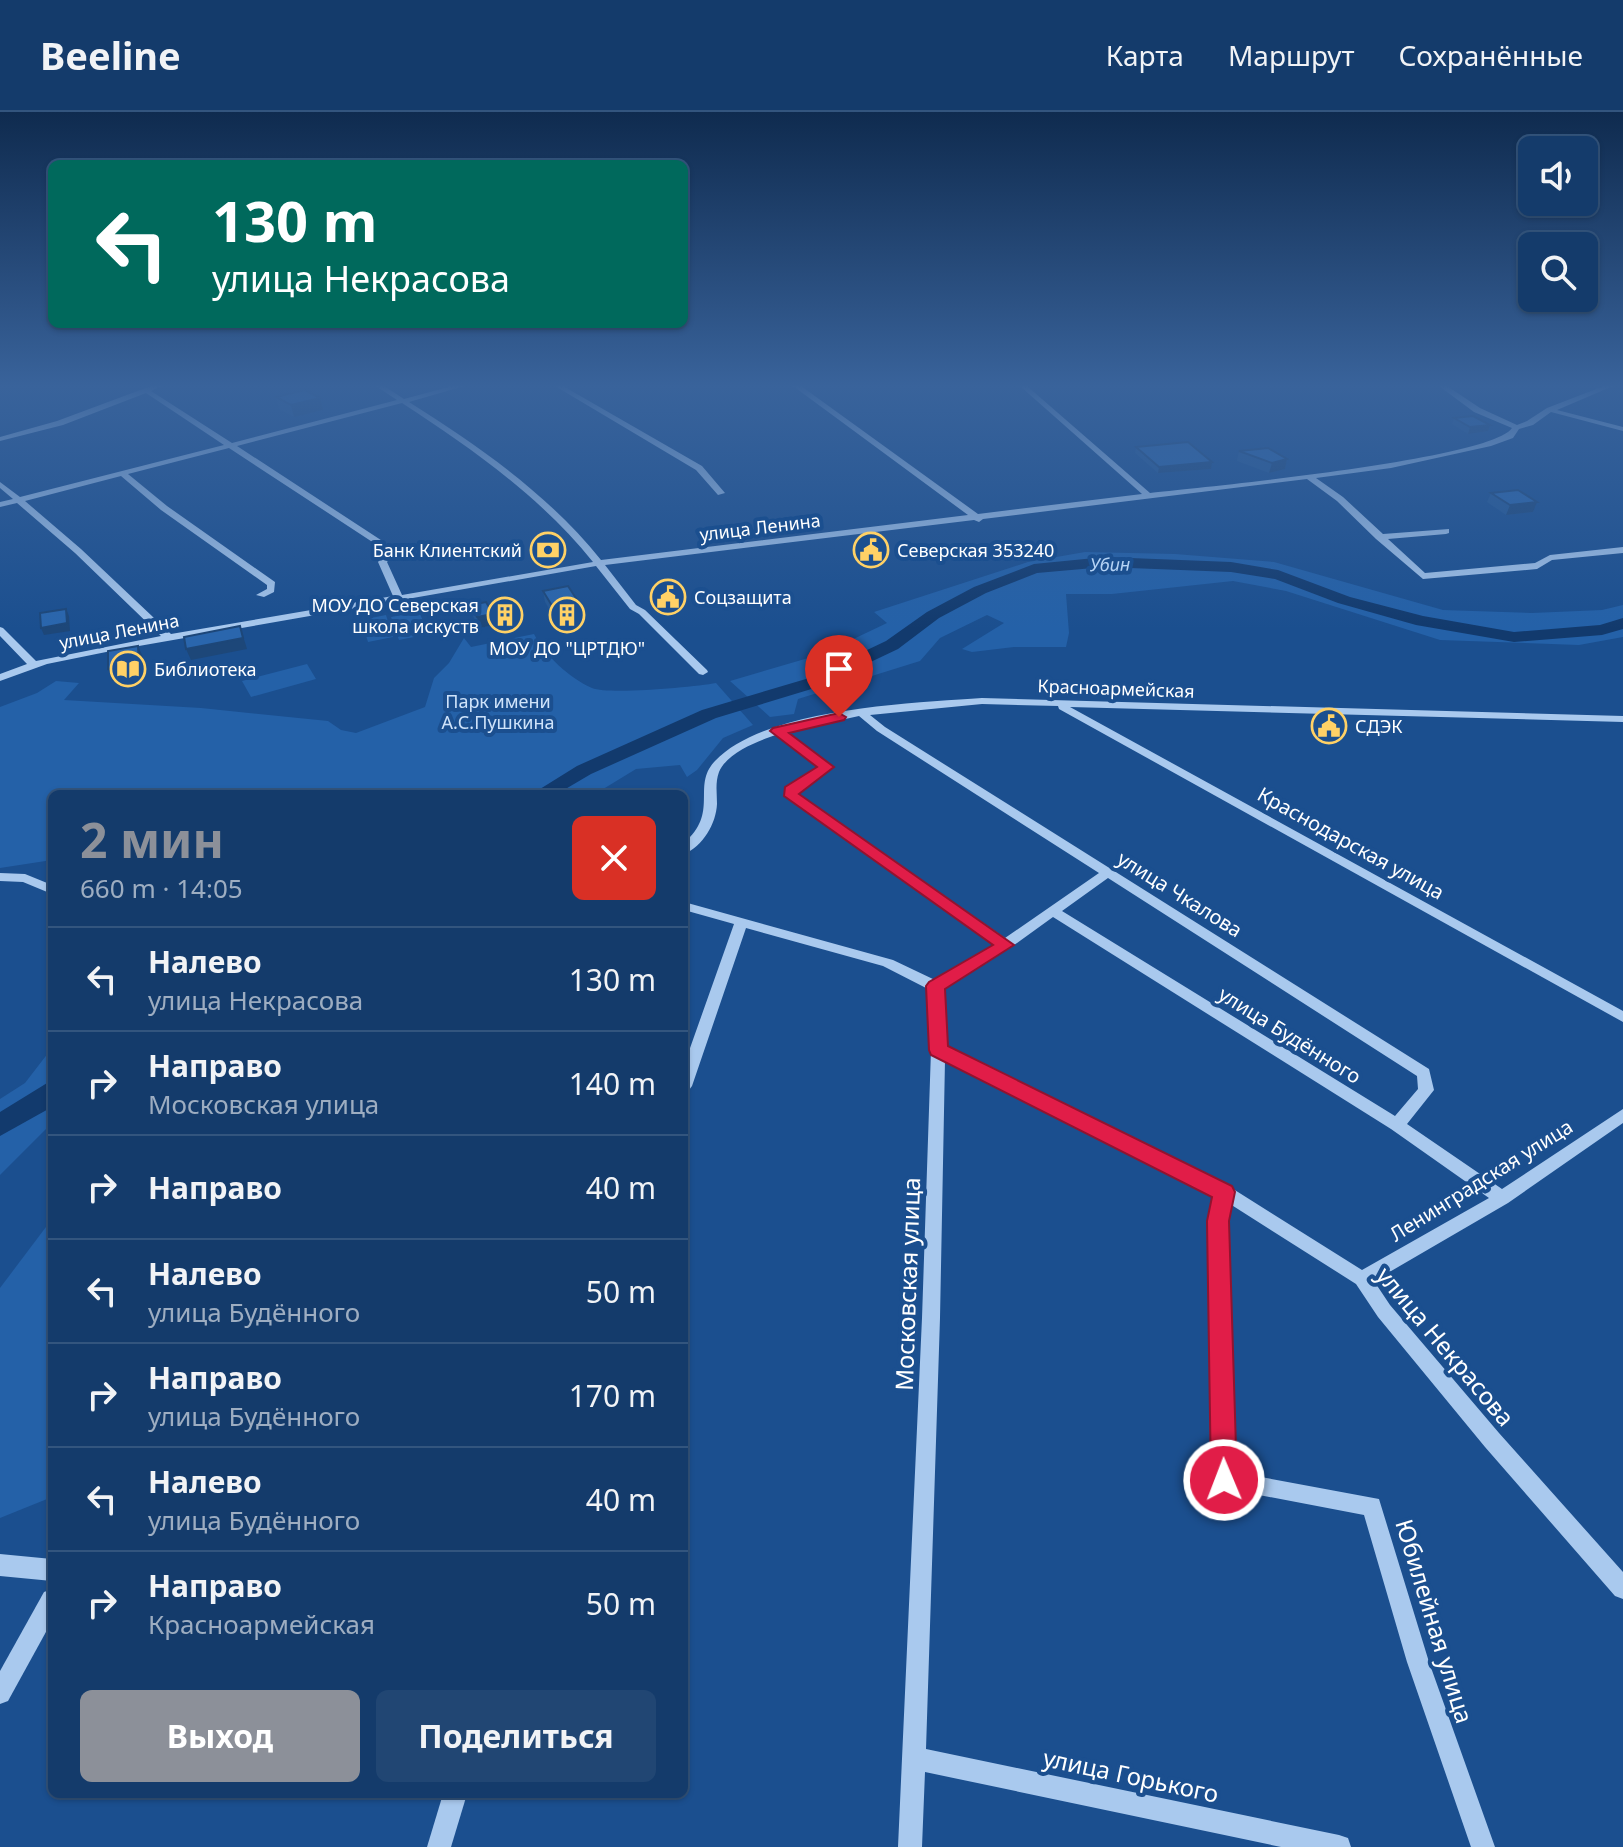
<!DOCTYPE html>
<html lang="ru">
<meta charset="utf-8">
<style>
body{margin:0;font-family:"Noto Sans",sans-serif;background:#214673;color:#f1f3f6;height:100vh;display:flex;flex-direction:column;font-size:30px;white-space:nowrap}
*{box-sizing:border-box;margin:0}
p{font-size:26px;color:#9dadc1}
.icon{flex:none;width:44px;height:44px;fill:none;stroke:currentColor;stroke-width:2;stroke-linecap:round;stroke-linejoin:round}
.map{position:relative;flex:1;overflow:hidden}
.drawer{position:absolute;left:48px;top:678px;width:640px;height:1008px;display:flex;flex-direction:column;background:#143b6b;border-radius:12px;box-shadow:0 2px 6px #0004,0 0 0 2px #33557e}
.drawer>*{flex:none}
.guide{position:absolute;left:48px;top:48px;width:640px;height:168px;border-radius:12px;box-shadow:0 2px 6px #0004,0 0 0 2px #33557e;background:#00695c;color:#fff;overflow:hidden}
.tools{position:absolute;left:1518px;top:24px;display:grid;gap:16px}
.tools a{display:grid;place-items:center;width:80px;height:80px;border-radius:12px;background:#143b6b;box-shadow:0 2px 6px #0004,0 0 0 2px #33557e;font-size:40px}
.pin{position:absolute;display:grid;place-items:center;width:68px;height:68px;color:#fff;margin:-82px -34px;border-radius:50% 50% 50% 0;rotate:-45deg;box-shadow:0 0 8px #0007}
.pin .icon{rotate:45deg}
.me{position:absolute;width:88px;margin:-44px;rotate:359deg;stroke-linejoin:round;filter:drop-shadow(0 0 6px #0008)}
.turn{display:flex;align-items:center;gap:28px;height:168px;padding:0 32px;font-size:36px}
.turn .icon{width:104px;height:104px;stroke-width:2.5}
.turn b{display:block;font-size:56px;line-height:68px}
.round{display:grid;place-items:center;flex:none;width:84px;height:84px;border-radius:12px;background:#214673}
.headline{display:flex;align-items:center;justify-content:space-between;height:136px;padding:0 32px}
h1{font-size:48px;font-weight:700;line-height:60px;color:#8c9099}
.cta{display:flex;gap:16px;margin-top:auto;padding:16px 32px}
.cta a{flex:1;height:92px;border-radius:12px;background:#8c9099;color:#fff;font-size:32px;font-weight:700;line-height:92px;text-align:center}
.cta a+a{background:#214673;color:#f1f3f6}
ul{padding:0;list-style:none}
li{display:flex;align-items:center;gap:24px;height:104px;padding:0 32px;border-top:2px solid #33557e}
li div{flex:1}
li b{display:block;font-size:30px}
li em{font-style:normal}
header{display:flex;align-items:center;gap:48px;box-sizing:border-box;height:112px;padding:0 40px;background:#143b6b;border-bottom:2px solid #33557e}
header strong{font-size:38px}
nav{display:flex;gap:44px;margin-inline-start:auto;font-size:28px}
.map>svg:first-child{display:block}
.green{fill:#2461a8}
.lines{fill:none;stroke-linecap:round;stroke-linejoin:round}
.river{fill:#123a6d;fill-rule:evenodd}
.minor{fill:#a9c9ee;fill-rule:evenodd}
.wall{fill:#245895}
.shaded-wall{fill:#1d4779}
.building{fill:#2a66ad;stroke:#1d4779;stroke-width:2}
.route{fill:#e11d48;stroke:#92132f;stroke-width:2}
.labels{text-anchor:middle;dominant-baseline:central;stroke-width:8;stroke-linejoin:round;paint-order:stroke}
.far-street-label{font-size:18px;fill:#fff;stroke:#1b4f8f}
.far-poi-label{font-size:18px;fill:#fff;stroke:#1b4f8f;text-anchor:start}
.far-water-label{font-size:18px;font-style:italic;fill:#b5d3f5;stroke:#1b4f8f}
.far-park-label{font-size:18px;fill:#cfe3fa;stroke:#1b4f8f}
.street-label{font-size:20px;fill:#fff;stroke:#1b4f8f}
.near-street-label{font-size:24px;fill:#fff;stroke:#1b4f8f}
</style>
<header>
<strong>Beeline</strong>
<nav><a>Карта</a><a>Маршрут</a><a>Сохранённые</a></nav>
</header>
<div class="map">
<svg width="1623" height="1735" viewBox="0 0 1623 1735">
<rect width="100%" height="100%" fill="#1b4f8f"/>
<g class="green">
<polygon points="1085,440 1175,442 1274,450 1443,498 1532,501 1602,498 1623,493 1623,525 1579,533 1440,528 1286,479 1233,469 1112,482 1066,482 1069,521 1066,535 1014,535 972,540 962,537 1004,511 987,503 940,526 920,549 798,587 794,602 770,605 730,569 822,542 887,511 874,500 1028,450"/>
<polygon points="419,500 429,522 399,528 391,505"/>
<polygon points="386,503 393,525 368,530 361,508"/>
<path d="M 534,522 C 545,543 569,566 592,576 C 609,583 695,575 716,571 L 753,613 L 723,626 L 697,658 L 687,665 L 680,653 L 636,657 L 595,682 L 52,682 L 52,748 L 0,756 L 0,595 L 37,581 L 56,569 L 79,571 L 64,588 L 201,596 L 328,609 L 341,618 L 356,621 L 425,595 L 434,566 L 449,551 L 464,526 L 471,535 Z"/>
<polygon points="307,552 316,567 251,585 242,569"/>
<polygon points="52,936 52,1011 0,1063 0,987 25,971"/>
<polygon points="52,1107 52,1385 0,1406 0,1176"/>
</g>
<g class="lines">
<g class="river">
<polygon points="1105,445 1231,450 1278,458 1350,485 1423,504 1514,520 1600,513 1623,506 1623,517 1602,523 1514,530 1416,513 1338,491 1275,467 1231,460 1105,455 1037,461 986,481 939,506 898,537 818,575 716,606 591,662 557,682 532,682 577,654 702,598 806,567 886,529 927,500 974,475 1034,452"/>
<polygon points="52,968 52,995 0,1024 0,1000"/>
</g>
<g class="minor">
<path d="M 151,274 L 161,274 L 151,279 L 232,331 L 397,288 L 376,274 L 384,274 L 404,287 L 452,274 L 464,274 L 409,290 C 479,334 549,383 601,448 L 968,403 L 793,274 L 801,274 L 978,402 L 1142,382 L 1020,274 L 1027,274 L 1150,381 C 1203,375 1490,348 1512,316 L 1474,300 L 1439,274 L 1447,274 L 1480,296 L 1517,313 L 1527,309 L 1547,296 L 1604,274 L 1613,274 L 1557,298 L 1623,315 L 1623,319 L 1551,300 L 1533,313 L 1519,317 L 1513,326 L 1491,334 L 1391,356 L 1316,366 L 1343,385 L 1383,422 L 1449,417 L 1449,421 L 1446,422 L 1388,427 L 1425,461 L 1535,451 L 1550,443 L 1623,435 L 1623,441 L 1552,448 L 1537,457 L 1423,467 L 1376,427 L 1337,389 L 1307,367 L 983,407 L 979,410 L 974,408 L 605,453 L 636,493 L 645,498 L 707,558 L 708,560 L 703,563 L 699,562 L 639,502 L 630,497 L 596,454 L 116,538 L 47,552 L 0,569 L 0,562 L 27,552 L 0,524 L 0,515 L 3,516 L 36,549 L 161,524 L 75,441 L 17,391 L 0,395 L 0,390 L 13,387 L 0,376 L 0,370 L 20,385 L 224,333 L 146,281 L 63,313 L 0,329 L 0,325 L 57,309 ZM 402,291 C 471,336 541,385 593,450 L 402,483 L 387,450 L 392,444 L 387,432 L 237,334 ZM 229,336 L 380,435 L 383,444 L 378,450 L 393,484 L 171,522 L 81,437 L 25,389 L 121,364 L 161,398 L 267,473 L 267,477 L 256,483 L 264,485 L 274,480 L 275,470 L 167,394 L 128,362 Z"/>
<polygon points="555,274 563,274 702,354 725,381 718,383 696,358"/>
<path d="M 982,586 L 1623,604 L 1623,610 L 1070,595 L 1623,899 L 1623,910 L 1059,597 L 1058,594 L 982,592 L 870,603 L 885,615 L 1429,957 L 1434,978 L 1407,1012 L 1502,1077 L 1623,997 L 1623,1011 L 1508,1091 L 1374,1169 L 1390,1193 L 1499,1321 L 1623,1460 L 1623,1487 L 1615,1484 L 1485,1335 L 1378,1205 L 1356,1172 L 1230,1092 L 1226,1109 L 1234,1360 L 1379,1387 L 1429,1550 L 1495,1735 L 1471,1735 L 1407,1550 L 1364,1403 L 1217,1375 L 1214,1368 L 1210,1109 L 1215,1083 L 945,948 L 940,1206 L 926,1637 L 1339,1723 L 1348,1726 L 1351,1735 L 1281,1735 L 925,1660 L 922,1735 L 898,1735 L 922,1206 L 931,938 L 928,877 L 883,854 L 746,816 L 692,974 L 689,978 L 684,980 L 684,953 L 734,812 L 684,798 L 684,790 L 893,848 L 935,868 L 995,833 L 788,687 L 784,679 L 786,677 L 819,655 L 776,623 C 757,629 727,641 719,660 C 715,671 717,681 717,692 C 716,712 703,734 684,742 L 684,731 C 720,700 691,674 715,649 C 765,596 912,591 982,586 ZM 859,604 L 877,619 L 1099,761 L 1005,826 L 797,682 L 796,680 L 833,655 L 786,620 ZM 1108,766 L 1417,964 L 1418,977 L 1395,1004 L 1062,799 ZM 1053,805 L 1391,1017 L 1489,1086 L 1362,1158 L 1230,1075 L 945,935 L 942,876 L 1010,836 Z"/>
<polygon points="0,761 25,762 52,773 52,782 23,770 0,769"/>
<polygon points="0,1442 52,1447 52,1469 0,1464"/>
<polygon points="52,1477 52,1509 8,1589 0,1592 0,1559 44,1480"/>
<polygon points="443,1682 467,1682 451,1735 427,1735"/>
</g>
</g>
<g class="wall">
<polygon points="276,285 323,298 294,305 279,297"/>
<polygon points="1454,306 1488,319 1468,322 1452,312"/>
<polygon points="1136,335 1211,357 1158,361 1135,341"/>
<polygon points="1239,339 1287,347 1285,357 1269,361 1237,349"/>
<polygon points="1491,381 1533,400 1506,403 1487,390"/>
<polygon points="543,479 584,507 559,513 545,490"/>
<polygon points="471,493 495,513 479,516 473,504"/>
</g>
<g class="shaded-wall">
<polygon points="320,286 323,298 294,305 291,293"/>
<polygon points="1490,313 1488,319 1468,322 1470,315"/>
<polygon points="1287,347 1285,357 1269,361 1272,351"/>
<polygon points="1212,350 1211,357 1158,361 1159,355"/>
<polygon points="1537,390 1533,400 1506,403 1510,393"/>
<polygon points="66,497 69,504 70,519 44,523 41,516"/>
<polygon points="583,497 584,507 559,513 557,502"/>
<polygon points="493,502 495,513 479,516 477,505"/>
<polygon points="240,514 247,537 191,548 186,537"/>
<polygon points="138,534 143,545 144,563 113,569 108,557"/>
</g>
<g class="building">
<polygon points="305,278 320,286 291,293 276,285"/>
<polygon points="1473,304 1490,313 1470,315 1454,306"/>
<polygon points="1188,330 1212,350 1159,355 1136,335"/>
<polygon points="1268,336 1287,347 1272,351 1239,339"/>
<polygon points="1518,378 1537,390 1510,393 1491,381"/>
<polygon points="568,474 583,497 557,502 543,479"/>
<polygon points="486,490 493,502 477,505 471,493"/>
<polygon points="66,497 67,511 41,516 40,501"/>
<polygon points="240,514 243,526 186,537 184,525"/>
<polygon points="138,534 139,552 108,557 108,539"/>
</g>
<linearGradient id="sky" x2="0" y2="1"><stop stop-color="#0f2b4f"/><stop offset="0.53" stop-color="#39639b"/><stop offset="1" stop-color="#39639b" stop-opacity="0"/></linearGradient>
<rect width="1623" height="517" fill="url(#sky)"/>
<polygon class="route" points="839,601 846,605 844,608 789,621 834,655 799,682 1014,833 945,877 948,934 1232,1074 1235,1080 1229,1109 1237,1368 1234,1377 1224,1381 1215,1377 1211,1368 1207,1109 1212,1085 931,943 929,938 926,874 929,870 993,833 784,684 785,675 817,655 770,619 773,616"/>
<defs>
<g id="bank-ring" transform="scale(1.8)"><circle r="9.5" fill="#1b4f8f" stroke="#ffd166" stroke-width="1.5"/><path d="M-6-4H6V4H-6ZM0-2.3a2.3 2.3 0 1 0 0 4.6a2.3 2.3 0 1 0 0-4.6Z" fill="#ffd166"/></g>
<g id="civic-ring" transform="scale(1.8)"><circle r="9.5" fill="#1b4f8f" stroke="#ffd166" stroke-width="1.5"/><path d="M-.6-6.5H3V-4.5H.6V-3L4-1V1h2V6H-6V1h2V-1L-.6-3ZM-1.2 2.5V6h2.4V2.5Z" fill="#ffd166"/></g>
<g id="building-ring" transform="scale(1.8)"><circle r="9.5" fill="#1b4f8f" stroke="#ffd166" stroke-width="1.5"/><path d="M-4-6H4V6H1V3H-1V6H-4ZM-2.5-4.3h1.7v1.8h-1.7ZM.8-4.3h1.7v1.8H.8ZM-2.5-1h1.7V.8h-1.7ZM.8-1h1.7V.8H.8Z" fill="#ffd166"/></g>
<g id="library-ring" transform="scale(1.8)"><circle r="9.5" fill="#1b4f8f" stroke="#ffd166" stroke-width="1.5"/><path d="M-6-4Q-3-5.5-.7-3.5V5Q-3 3-6 4ZM6-4Q3-5.5 .7-3.5V5Q3 3 6 4Z" fill="#ffd166"/></g>
</defs>
<g fill-rule="evenodd">
<use href="#bank-ring" x="548" y="438"/>
<use href="#civic-ring" x="871" y="438"/>
<use href="#civic-ring" x="668" y="485"/>
<use href="#building-ring" x="505" y="503"/>
<use href="#building-ring" x="567" y="503"/>
<use href="#library-ring" x="128" y="557"/>
<use href="#civic-ring" x="1329" y="614"/>
</g>
<g class="labels">
<g class="far-street-label">
<text transform="translate(760 415) rotate(-7)">улица Ленина</text>
<text transform="translate(119 519) rotate(-11)">улица Ленина</text>
<text transform="translate(1116 576) rotate(2)">Красноармейская</text>
</g>
<g class="far-poi-label">
<text x="522" y="438" text-anchor="end">Банк Клиентский</text>
<text x="897" y="438">Северская 353240</text>
<text x="694" y="485">Соцзащита</text>
<text x="479" y="493" text-anchor="end">МОУ ДО Северская<tspan x="479" dy="21">школа искуств</tspan></text>
<text x="567" y="536" text-anchor="middle">МОУ ДО "ЦРТДЮ"</text>
<text x="154" y="557">Библиотека</text>
<text x="1355" y="614">СДЭК</text>
</g>
<g class="far-water-label">
<text transform="translate(1110 452) rotate(-1)">Убин</text>
</g>
<g class="far-park-label">
<text x="498" y="589">Парк имени<tspan x="498" dy="21">А.С.Пушкина</tspan></text>
</g>
<g class="street-label">
<text transform="translate(1351 731) rotate(29)">Краснодарская улица</text>
<text transform="translate(1180 782) rotate(32)">улица Чкалова</text>
<text transform="translate(1290 923) rotate(32)">улица Будённого</text>
<text transform="translate(1481 1068) rotate(-32)">Ленинградская улица</text>
</g>
<g class="near-street-label">
<text transform="translate(907 1172) rotate(-88)">Московская улица</text>
<text transform="translate(1446 1234) rotate(50)">улица Некрасова</text>
<text transform="translate(1435 1509) rotate(73)">Юбилейная улица</text>
<text transform="translate(1131 1663) rotate(12)">улица Горького</text>
</g>
</g>
</svg>
<div class="tools">
<a><svg class="icon" aria-label="sound" viewBox="0 0 24 24"><path d="M4 9h4l5-4v14l-5-4H4zM17 9q2 3 0 6"/></svg></a>
<a><svg class="icon" aria-label="search" viewBox="0 0 24 24"><circle cx="10" cy="10" r="6"/><path d="M15 15l6 6"/></svg></a>
</div>
<div class="pin" style="left:839px;top:605px;background:#d93025"><svg class="icon" aria-label="arrive" viewBox="0 0 24 24"><path d="M6 21V4h12l-3 4 3 4H6"/></svg></div>
<svg class="me" style="left:1224px;top:1368px" viewBox="-20 -20 40 40"><circle r="17" fill="#e11d48" stroke="#fff" stroke-width="3"/><path d="M0-11L8 9 0 5-8 9z" fill="#fff"/></svg>
<div class="guide">
<div class="turn"><svg class="icon" aria-label="left" viewBox="0 0 24 24"><path d="M17 20v-9H6M10 6l-5 5 5 5"/></svg><div><b>130 m</b>улица Некрасова</div></div>
</div>
<section class="drawer">
<div class="headline"><div><h1>2 мин</h1><p>660 m · 14:05</p></div><a class="round" style="background:#d93025;color:#fff"><svg class="icon" aria-label="close" viewBox="0 0 24 24"><path d="M6 6l12 12M18 6L6 18"/></svg></a></div>
<ul>
<li><svg class="icon" aria-label="left" viewBox="0 0 24 24"><path d="M17 20v-9H6M10 6l-5 5 5 5"/></svg><div><b>Налево</b><p>улица Некрасова</p></div><em>130 m</em></li>
<li><svg class="icon" aria-label="right" viewBox="0 0 24 24"><path d="M7 20v-9h11M14 6l5 5-5 5"/></svg><div><b>Направо</b><p>Московская улица</p></div><em>140 m</em></li>
<li><svg class="icon" aria-label="right" viewBox="0 0 24 24"><path d="M7 20v-9h11M14 6l5 5-5 5"/></svg><div><b>Направо</b></div><em>40 m</em></li>
<li><svg class="icon" aria-label="left" viewBox="0 0 24 24"><path d="M17 20v-9H6M10 6l-5 5 5 5"/></svg><div><b>Налево</b><p>улица Будённого</p></div><em>50 m</em></li>
<li><svg class="icon" aria-label="right" viewBox="0 0 24 24"><path d="M7 20v-9h11M14 6l5 5-5 5"/></svg><div><b>Направо</b><p>улица Будённого</p></div><em>170 m</em></li>
<li><svg class="icon" aria-label="left" viewBox="0 0 24 24"><path d="M17 20v-9H6M10 6l-5 5 5 5"/></svg><div><b>Налево</b><p>улица Будённого</p></div><em>40 m</em></li>
<li><svg class="icon" aria-label="right" viewBox="0 0 24 24"><path d="M7 20v-9h11M14 6l5 5-5 5"/></svg><div><b>Направо</b><p>Красноармейская</p></div><em>50 m</em></li>
</ul>
<div class="cta"><a>Выход</a><a>Поделиться</a></div>
</section>
</div>
